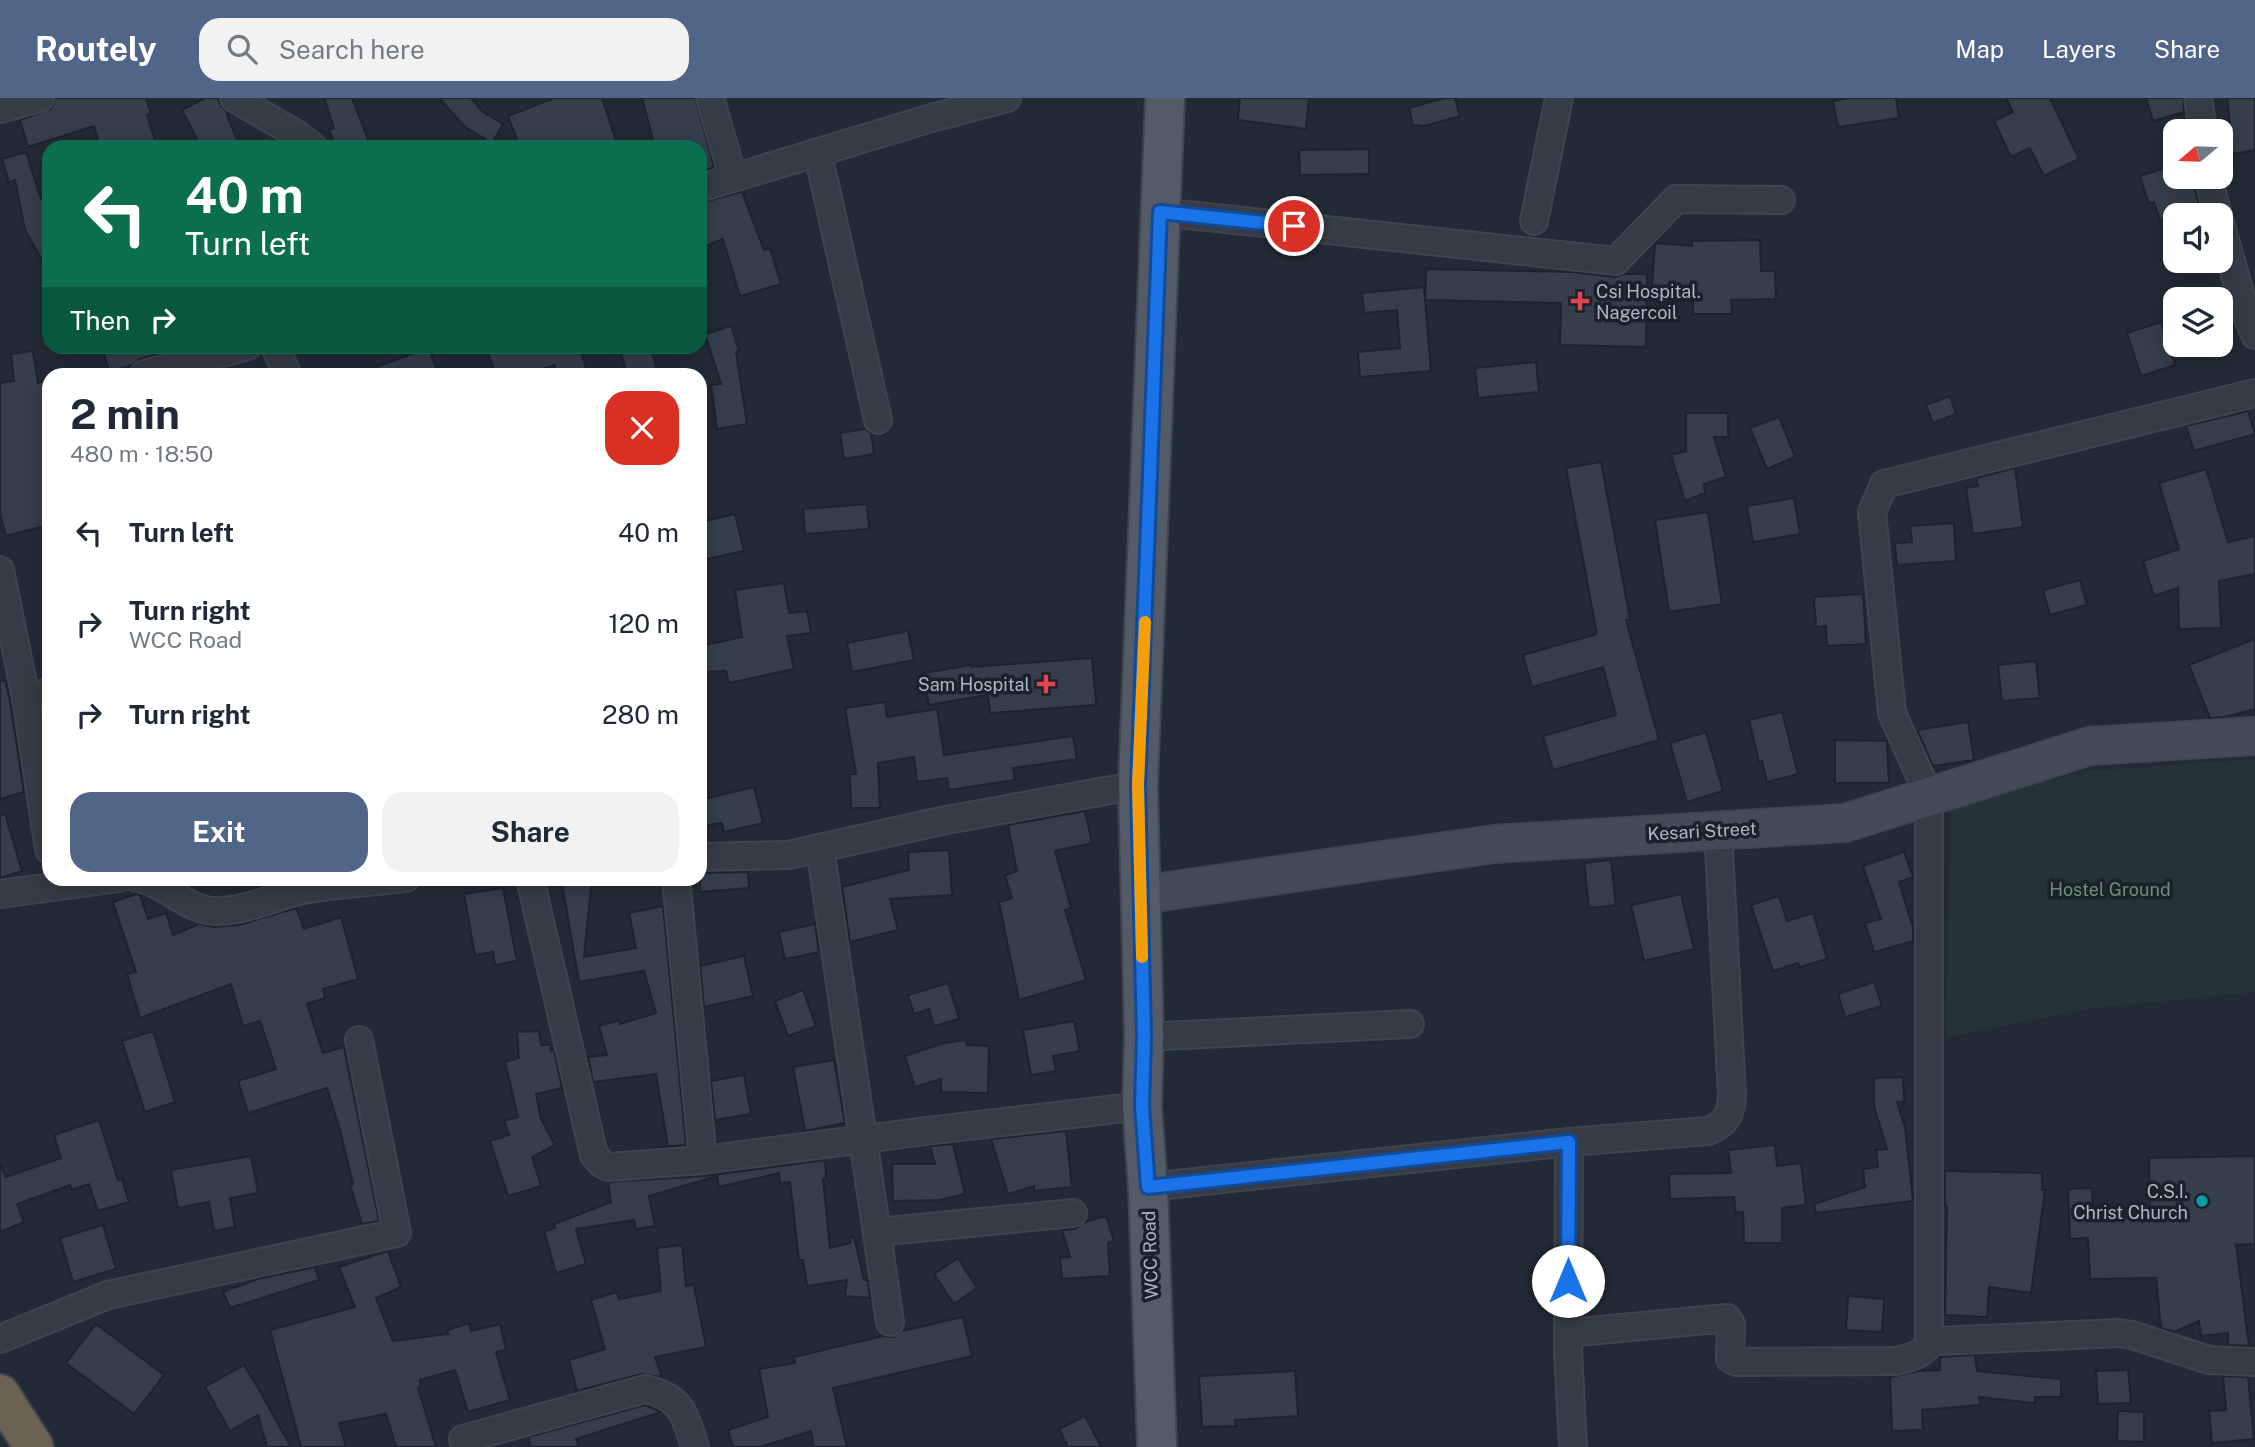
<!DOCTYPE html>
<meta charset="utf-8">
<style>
body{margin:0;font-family:"Public Sans",sans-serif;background:#f2f2f3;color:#1f2937;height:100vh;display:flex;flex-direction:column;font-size:26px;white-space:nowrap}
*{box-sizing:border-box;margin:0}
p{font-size:23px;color:#747a83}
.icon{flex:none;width:38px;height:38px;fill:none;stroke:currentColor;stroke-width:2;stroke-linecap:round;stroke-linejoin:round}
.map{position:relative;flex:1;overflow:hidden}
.side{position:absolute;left:42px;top:270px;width:665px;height:518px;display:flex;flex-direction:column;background:#fff;border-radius:21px;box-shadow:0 4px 18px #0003}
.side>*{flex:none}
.top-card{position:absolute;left:42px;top:42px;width:665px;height:214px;border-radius:21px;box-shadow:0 4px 18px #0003;background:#0b6e4f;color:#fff;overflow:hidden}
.needle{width:46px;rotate:251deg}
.controls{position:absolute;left:2163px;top:21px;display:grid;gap:14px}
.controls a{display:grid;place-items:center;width:70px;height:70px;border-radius:14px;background:#fff;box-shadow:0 4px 18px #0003;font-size:35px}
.pin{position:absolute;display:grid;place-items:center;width:60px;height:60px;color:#fff;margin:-30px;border:4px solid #fff;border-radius:50%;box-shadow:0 2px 7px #0007}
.me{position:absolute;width:77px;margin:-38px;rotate:0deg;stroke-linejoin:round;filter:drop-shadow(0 0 5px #0008)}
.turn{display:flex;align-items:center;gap:24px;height:147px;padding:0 28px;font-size:32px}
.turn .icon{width:91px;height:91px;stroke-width:2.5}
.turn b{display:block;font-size:49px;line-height:60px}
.then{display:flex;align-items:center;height:66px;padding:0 28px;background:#0003;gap:14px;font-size:26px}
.round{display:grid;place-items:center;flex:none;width:74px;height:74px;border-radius:21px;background:#f2f2f3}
.summary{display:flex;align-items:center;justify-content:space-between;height:119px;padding:0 28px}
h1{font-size:42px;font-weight:700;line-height:52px}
.cta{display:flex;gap:14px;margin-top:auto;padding:14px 28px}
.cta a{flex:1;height:80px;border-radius:21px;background:#506588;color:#fff;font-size:28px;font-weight:700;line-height:80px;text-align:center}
.cta a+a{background:#f2f2f3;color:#1f2937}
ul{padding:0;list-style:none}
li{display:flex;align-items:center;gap:21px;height:91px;padding:0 28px}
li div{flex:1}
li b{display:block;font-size:26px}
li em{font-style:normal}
header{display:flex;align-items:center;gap:42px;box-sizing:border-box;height:98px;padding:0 35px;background:#506588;color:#fff}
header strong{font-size:33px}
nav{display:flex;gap:38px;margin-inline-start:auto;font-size:24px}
.search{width:490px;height:63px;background:#f2f2f3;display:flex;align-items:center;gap:18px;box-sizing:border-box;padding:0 24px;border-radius:21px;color:#747a83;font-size:26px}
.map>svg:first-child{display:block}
.green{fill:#243336}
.building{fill:#353e4b;stroke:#1d232c;stroke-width:2}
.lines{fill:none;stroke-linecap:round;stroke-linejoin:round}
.street-casing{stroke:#3f454f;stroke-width:30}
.secondary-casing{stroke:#3f454f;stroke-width:40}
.primary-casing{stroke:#3f454f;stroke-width:42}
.highway-casing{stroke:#404750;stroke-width:42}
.street{stroke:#363c46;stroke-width:26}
.secondary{stroke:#444b58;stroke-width:37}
.primary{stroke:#545b66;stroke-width:38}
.highway{stroke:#6b6254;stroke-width:38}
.route-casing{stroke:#114b97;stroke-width:18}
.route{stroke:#1a73e8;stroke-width:12}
.slow{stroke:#f59e0b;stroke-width:12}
.health-dot{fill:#e0444e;stroke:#1b212a;stroke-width:2.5}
.culture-dot{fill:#0f9aa8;stroke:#1b212a;stroke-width:2.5}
.labels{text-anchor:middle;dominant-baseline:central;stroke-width:7;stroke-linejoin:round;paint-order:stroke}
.poi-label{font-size:18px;fill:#b0b7c2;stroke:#1b212a;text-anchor:end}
.street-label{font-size:18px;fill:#b0b7c2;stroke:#1b212a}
.park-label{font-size:18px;fill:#6a9074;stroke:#1b212a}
</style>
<header>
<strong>Routely</strong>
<div class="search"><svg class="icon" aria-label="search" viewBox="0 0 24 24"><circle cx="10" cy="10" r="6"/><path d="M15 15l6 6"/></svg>Search here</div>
<nav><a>Map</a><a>Layers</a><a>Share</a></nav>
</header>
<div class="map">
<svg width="2255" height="1349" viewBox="0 0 2255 1349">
<rect width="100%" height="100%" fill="#222a35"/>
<polygon class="green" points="2255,661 2255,894 2086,911 1946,940 1950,708 2085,673"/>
<g class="building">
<polygon points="55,0 146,0 151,16 147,17 157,49 100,49 94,28 28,49 20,22 51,11"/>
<polygon points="205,0 218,0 221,8 229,16 227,17 240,49 201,49 182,12"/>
<polygon points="324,0 352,0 371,49 336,49 329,32 334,30"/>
<polygon points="439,0 471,0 483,14 503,26 492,45 465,29"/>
<polygon points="554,0 602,0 618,49 520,49 508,18"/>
<polygon points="642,0 695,0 714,69 700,74 700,49 655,49"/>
<polygon points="1240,0 1309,0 1306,31 1238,22"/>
<polygon points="1444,0 1455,0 1460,18 1424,28 1413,27 1409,10"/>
<polygon points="1849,0 1896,0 1899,20 1838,29 1833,3"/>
<polygon points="2006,0 2050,0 2079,61 2044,78 2030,50 2011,59 1994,23 2013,14"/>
<polygon points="2146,0 2183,0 2184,14 2153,23"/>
<polygon points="2227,0 2255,0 2255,52 2233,56 2228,28 2230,27"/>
<polygon points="1369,51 1369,76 1300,77 1299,52"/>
<polygon points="26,54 41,101 49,99 49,174 25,132 15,82 9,84 2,61"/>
<polygon points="2175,67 2175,79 2191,79 2200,109 2160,122 2154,104 2149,106 2140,78"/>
<polygon points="742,94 764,152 770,150 781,186 740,198 723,141 700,150 700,105"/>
<polygon points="1760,142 1761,173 1775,173 1776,201 1731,202 1732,216 1693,216 1693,193 1652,189 1655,145 1692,148 1692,143"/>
<polygon points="1426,171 1572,174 1614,179 1625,176 1647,176 1646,249 1560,247 1561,205 1425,202"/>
<polygon points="1424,189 1431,273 1360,279 1358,254 1400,250 1397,212 1364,215 1362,195"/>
<polygon points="2161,224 2175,267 2141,278 2127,235"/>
<polygon points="731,228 739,253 736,254 747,326 717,331 711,287 721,286 705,236"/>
<polygon points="101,248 176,248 176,251 140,261 132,267 110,274"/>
<polygon points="485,248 531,248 533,254 548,248 599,248 599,251 582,257 588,276 557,276 554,267 529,276 496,276"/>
<polygon points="619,248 650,248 657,271 640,276 627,276"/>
<polygon points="429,250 438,276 363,276 362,274"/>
<polygon points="33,253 38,285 49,282 49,427 6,438 0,416 0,285 14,283 11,256"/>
<polygon points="1536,264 1539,294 1478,300 1475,270"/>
<polygon points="1950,298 1956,316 1933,325 1926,307"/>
<polygon points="2248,313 2255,336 2194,353 2186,328"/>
<polygon points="1686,315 1728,315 1728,339 1714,339 1726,379 1704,386 1705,395 1685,403 1671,357 1686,353"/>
<polygon points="1779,319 1795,359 1767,371 1750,330"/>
<polygon points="865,331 871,335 874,356 844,361 840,335"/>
<polygon points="1601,364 1630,521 1626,522 1659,642 1553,672 1543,638 1616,617 1603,569 1532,589 1523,557 1597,536 1566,370"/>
<polygon points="2015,370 2023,429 1973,436 1966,390 1978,388 1976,380"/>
<polygon points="2206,371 2228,444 2255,438 2255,476 2219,483 2221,530 2179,531 2178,490 2154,498 2143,463 2179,451 2159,385"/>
<polygon points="1794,400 1800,436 1753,444 1747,408"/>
<polygon points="867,406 869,431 805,436 803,411"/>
<polygon points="1708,414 1722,506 1669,514 1655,422"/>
<polygon points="735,416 744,453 706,461 700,424"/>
<polygon points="1954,425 1956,463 1897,467 1895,445 1912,444 1910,428"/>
<polygon points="2080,482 2087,507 2050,517 2043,492"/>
<polygon points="784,485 789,515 807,513 811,535 787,538 794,571 729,585 726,573 700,574 700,548 742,539 735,492"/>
<polygon points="1863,496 1866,546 1827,548 1826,528 1816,529 1814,499"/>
<polygon points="908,533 914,562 852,574 847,545"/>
<polygon points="2255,541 2255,611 2225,619 2210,620 2189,567"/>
<polygon points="1092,560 1096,607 990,615 988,597 929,607 923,575 971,567 971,569"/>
<polygon points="2036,563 2040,600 2002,603 1998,567"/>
<polygon points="5,582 10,603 24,694 0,701 0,583"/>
<polygon points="885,604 887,619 937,611 944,657 1073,638 1077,661 1013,670 1015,682 949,692 947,680 917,684 914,659 878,665 880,710 851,710 850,676 856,676 845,610"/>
<polygon points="49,610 49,647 44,612"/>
<polygon points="1782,614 1798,676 1767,684 1762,663 1759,664 1749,622"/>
<polygon points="1968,624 1974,662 1933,668 1917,632"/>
<polygon points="1706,634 1723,693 1687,704 1670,645"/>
<polygon points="1835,642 1887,643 1889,685 1835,685"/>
<polygon points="754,689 763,725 724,734 722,725 700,728 700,702"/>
<polygon points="1085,713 1092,745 1055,753 1071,810 1065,812 1086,882 1019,902 999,804 1012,800 1005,777 1017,773 1008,727"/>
<polygon points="5,716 22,773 0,780 0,717"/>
<polygon points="949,752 952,797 890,801 898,832 850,844 842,789 909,772 908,754"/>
<polygon points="1904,754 1913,779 1899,784 1913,830 1913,843 1874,854 1865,825 1881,821 1863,768"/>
<polygon points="1611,762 1616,807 1589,810 1584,765"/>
<polygon points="748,774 749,790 700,794 700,775"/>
<polygon points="561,780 592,780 584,859 636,850 629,815 663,808 686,1047 660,1049 668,1048 656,976 593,984 588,959 607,957 599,928 619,922 620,926 656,915 644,873 579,884"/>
<polygon points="503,790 517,863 495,867 493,854 475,857 464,796"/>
<polygon points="136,796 140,797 148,821 166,815 173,837 199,826 214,829 239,827 296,810 304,831 341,819 358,881 323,891 325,900 307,906 323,955 344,949 379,1123 362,1126 350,1087 353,1086 340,1032 327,990 248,1015 238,983 276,971 260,923 243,928 231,886 140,920 127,876 136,874 113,804"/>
<polygon points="1681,796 1694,851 1644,863 1631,807"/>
<polygon points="1779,798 1787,823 1813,815 1827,861 1800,869 1798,865 1773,873 1751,807"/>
<polygon points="815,826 819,854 785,861 779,834"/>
<polygon points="744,858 753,898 704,909 700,868"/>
<polygon points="1874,884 1882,908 1845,919 1838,896"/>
<polygon points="948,885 959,921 934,928 929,911 914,916 908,897"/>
<polygon points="803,892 816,928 788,938 775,903"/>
<polygon points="1074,923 1080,953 1053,958 1056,973 1031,977 1023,932"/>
<polygon points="153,933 175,1004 145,1014 122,943"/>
<polygon points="539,933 541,947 550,947 551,953 554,952 562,990 536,996 541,1021 555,1047 532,1059 541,1088 508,1098 490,1043 509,1037 504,1023 518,1019 505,964 519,960 517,934"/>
<polygon points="965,942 967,947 989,948 988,995 941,994 941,981 915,989 905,958 944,945"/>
<polygon points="834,962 845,1025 805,1033 793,969"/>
<polygon points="744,977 751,1016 715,1022 711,983"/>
<polygon points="1903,979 1904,1004 1897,1004 1905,1029 1913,1103 1816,1115 1814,1106 1865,1089 1863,1071 1878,1069 1876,1052 1887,1051 1874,1008 1874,980"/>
<polygon points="99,1022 118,1082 122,1081 129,1104 98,1113 89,1086 72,1092 70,1087 17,1106 24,1124 0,1134 0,1066 6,1079 61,1060 54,1037"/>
<polygon points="1066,1033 1072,1089 1034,1093 1034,1088 1008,1096 991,1041"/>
<polygon points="953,1046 965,1096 939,1102 893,1103 892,1066 935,1066 930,1048"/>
<polygon points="1775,1047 1777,1068 1801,1065 1806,1107 1782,1110 1782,1145 1744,1145 1743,1114 1736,1115 1734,1099 1670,1101 1669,1076 1731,1075 1728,1052"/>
<polygon points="251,1058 258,1095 230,1100 235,1129 214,1133 209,1104 178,1110 171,1072"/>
<polygon points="2255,1058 2255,1146 2236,1147 2249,1248 2228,1247 2228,1235 2201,1238 2199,1223 2174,1234 2161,1230 2156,1180 2090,1181 2088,1140 2070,1141 2068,1091 2092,1090 2093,1116 2150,1115 2149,1060"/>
<polygon points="825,1062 826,1081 823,1081 830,1150 850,1145 851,1139 854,1139 864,1182 868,1182 870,1200 845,1198 847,1182 807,1188 803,1162 799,1162 790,1084 780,1085 779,1075 719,1089 717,1078 649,1098 655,1128 636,1131 634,1122 576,1131 586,1166 556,1175 544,1133 555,1130 554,1126 611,1104 608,1084 705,1078"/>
<polygon points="1945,1073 2042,1075 2042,1092 2045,1092 2031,1195 1989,1189 1987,1219 1945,1217 1947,1108 1945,1108"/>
<polygon points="1106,1118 1114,1143 1108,1145 1110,1178 1062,1181 1060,1160 1070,1159 1062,1132 1075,1131 1085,1124"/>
<polygon points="103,1127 116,1171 73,1184 60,1140"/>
<polygon points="682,1147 686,1188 694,1187 706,1249 655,1259 662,1279 641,1276 577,1293 569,1262 605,1251 591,1202 617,1194 619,1201 661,1193 657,1150"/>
<polygon points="388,1153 401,1189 376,1200 393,1243 448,1236 447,1232 469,1225 471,1233 500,1226 506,1252 496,1254 510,1302 468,1314 455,1272 420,1282 421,1289 418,1290 436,1349 396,1349 386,1316 339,1325 346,1349 301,1349 270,1232 355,1209 339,1169"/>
<polygon points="958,1160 977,1190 954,1206 934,1176"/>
<polygon points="315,1169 319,1182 230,1210 223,1194 258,1181"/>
<polygon points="1848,1198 1884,1201 1882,1234 1846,1232"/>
<polygon points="963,1219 972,1258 833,1290 847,1349 814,1349 811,1333 760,1349 733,1349 728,1332 768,1319 759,1271 795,1265 794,1259 883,1238 893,1239 902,1233"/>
<polygon points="96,1226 164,1277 134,1316 66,1265"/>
<polygon points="1975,1257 1977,1273 2061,1281 2061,1299 2035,1299 2035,1305 1979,1299 1980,1307 1922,1312 1923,1332 1892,1333 1890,1279 1919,1273 1940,1272 1940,1259"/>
<polygon points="244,1267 258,1290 291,1349 267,1349 258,1317 230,1333 205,1289"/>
<polygon points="2128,1272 2131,1305 2098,1306 2096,1273"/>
<polygon points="1295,1273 1298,1318 1235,1322 1236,1328 1202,1329 1199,1278"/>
<polygon points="2223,1278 2248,1279 2254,1341 2212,1345 2209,1313 2226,1312"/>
<polygon points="645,1307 661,1314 576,1341 579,1349 531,1349 528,1339"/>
<polygon points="2118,1313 2144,1314 2144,1344 2117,1343"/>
<polygon points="1085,1318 1101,1349 1068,1349 1059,1331"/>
</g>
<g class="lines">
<g class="street-casing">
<g id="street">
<polyline points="234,0 298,37 313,49"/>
<polyline points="710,0 733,79"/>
<polyline points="2198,0 2203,33"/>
<polyline points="0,11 40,0"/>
<polyline points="818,56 878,322"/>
<polyline points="2208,79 2218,117"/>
<polyline points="700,90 928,21 1007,0"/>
<polyline points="1160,114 1616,163 1676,101 1781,102"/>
<polyline points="1534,123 1559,0"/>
<polyline points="2221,127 2245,213 2255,237"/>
<polyline points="275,248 287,276"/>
<polyline points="144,276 248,248"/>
<polyline points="2255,295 1884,386 1872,414 1892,615 1929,698 1929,1238 1939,1243 2119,1235 2132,1237 2209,1262 2255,1264"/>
<polyline points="0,472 26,600 49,594"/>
<polyline points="26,600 49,752"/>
<polyline points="820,750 890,1224"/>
<polyline points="700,759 788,757 941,723 1138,687"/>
<path d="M 136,780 C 165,784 186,812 214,813 C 243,814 271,800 299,793 C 334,785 370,785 406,780"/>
<polyline points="530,780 594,1057 602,1066 609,1069 703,1062"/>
<polyline points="676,780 703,1062 926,1033 1142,1008"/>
<polyline points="0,796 120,780"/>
<polyline points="1144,939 1410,926"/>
<polyline points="1569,1044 1568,1252 1573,1349"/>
<path d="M 1148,1089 L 1569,1044 L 1708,1033 C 1726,1026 1731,1017 1732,998 L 1718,732"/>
<polyline points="877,1134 1073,1115"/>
<path d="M 1568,1235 L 1727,1220 L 1731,1226 L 1730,1261 L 1737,1264 L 1896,1263 C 1911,1260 1924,1256 1933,1242"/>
<polyline points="0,1241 108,1197 397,1135 359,942"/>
<path d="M 466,1349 L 463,1341 L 645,1291 C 682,1299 685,1317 695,1349"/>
</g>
</g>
<g class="secondary-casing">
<polyline id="secondary" points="1140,797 1494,746 1845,725 2090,648 2255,638"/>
</g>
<g class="primary-casing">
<polyline id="primary" points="1157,1349 1148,1089 1142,1008 1144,939 1138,687 1165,0"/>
</g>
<g class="highway-casing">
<polyline id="highway" points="0,1296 34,1349"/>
</g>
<use href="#street" class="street"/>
<use href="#secondary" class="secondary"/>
<use href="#primary" class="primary"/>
<use href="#highway" class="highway"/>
</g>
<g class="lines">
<g class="route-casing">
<polyline id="route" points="1294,128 1160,114 1138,687 1144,939 1142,1008 1148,1089 1569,1044 1568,1183"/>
</g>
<use href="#route" class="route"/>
<polyline class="slow" points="1142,859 1138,687 1145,524"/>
</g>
<g class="health-dot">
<path d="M1576.5 192.5h7v7h7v7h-7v7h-7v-7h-7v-7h7z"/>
<path d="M1042.5 575.5h7v7h7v7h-7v7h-7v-7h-7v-7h7z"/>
</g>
<circle class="culture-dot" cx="2202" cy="1103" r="7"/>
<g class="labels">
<g class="poi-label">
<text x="1596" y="193" text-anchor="start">Csi Hospital.<tspan x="1596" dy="21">Nagercoil</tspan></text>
<text x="1030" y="586">Sam Hospital</text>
<text x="2188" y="1093">C.S.I.<tspan x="2188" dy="21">Christ Church</tspan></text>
</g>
<g class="street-label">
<text transform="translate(1702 733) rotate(-3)">Kesari Street</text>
<text transform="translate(1150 1157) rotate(-92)">WCC Road</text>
</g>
<g class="park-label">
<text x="2110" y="791">Hostel Ground</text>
</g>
</g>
</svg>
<div class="controls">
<a><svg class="needle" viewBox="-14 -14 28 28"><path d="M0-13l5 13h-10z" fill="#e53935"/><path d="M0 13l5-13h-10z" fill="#747a83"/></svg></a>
<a><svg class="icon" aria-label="sound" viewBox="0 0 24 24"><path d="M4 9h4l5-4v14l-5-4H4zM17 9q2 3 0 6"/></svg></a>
<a><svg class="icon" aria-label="layers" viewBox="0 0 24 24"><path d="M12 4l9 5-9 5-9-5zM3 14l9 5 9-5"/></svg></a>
</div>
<div class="pin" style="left:1294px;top:128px;background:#d93025"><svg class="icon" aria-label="arrive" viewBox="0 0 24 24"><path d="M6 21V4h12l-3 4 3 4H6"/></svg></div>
<svg class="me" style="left:1568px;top:1183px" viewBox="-20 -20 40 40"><circle r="19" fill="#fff"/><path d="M0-13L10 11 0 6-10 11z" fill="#1a73e8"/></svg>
<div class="top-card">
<div class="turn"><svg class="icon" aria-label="left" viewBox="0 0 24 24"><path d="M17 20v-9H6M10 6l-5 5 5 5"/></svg><div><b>40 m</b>Turn left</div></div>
<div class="then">Then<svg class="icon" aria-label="right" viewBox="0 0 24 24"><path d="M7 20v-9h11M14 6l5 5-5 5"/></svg></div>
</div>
<section class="side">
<div class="summary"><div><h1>2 min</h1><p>480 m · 18:50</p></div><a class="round" style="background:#d93025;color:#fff"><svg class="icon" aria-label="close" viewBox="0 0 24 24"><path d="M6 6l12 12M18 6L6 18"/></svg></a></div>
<ul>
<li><svg class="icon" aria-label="left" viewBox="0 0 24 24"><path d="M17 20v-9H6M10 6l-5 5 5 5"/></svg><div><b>Turn left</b></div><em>40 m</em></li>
<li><svg class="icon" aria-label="right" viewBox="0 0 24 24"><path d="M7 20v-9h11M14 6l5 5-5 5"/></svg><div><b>Turn right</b><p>WCC Road</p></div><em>120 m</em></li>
<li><svg class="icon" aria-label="right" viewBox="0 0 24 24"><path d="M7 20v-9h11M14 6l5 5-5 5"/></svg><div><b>Turn right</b></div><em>280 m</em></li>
</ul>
<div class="cta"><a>Exit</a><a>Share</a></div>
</section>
</div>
